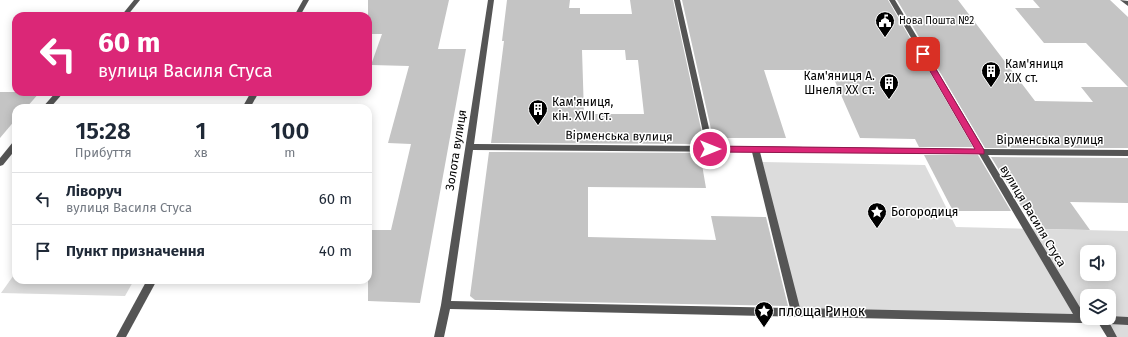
<!DOCTYPE html>
<html lang="uk">
<meta charset="utf-8">
<style>
body{margin:0;font-family:"Fira Sans",sans-serif;background:#f6f6f7;color:#1f2937;height:100vh;display:flex;flex-direction:column;font-size:15px;white-space:nowrap}
*{box-sizing:border-box;margin:0}
p{font-size:13px;color:#747a83}
.icon{flex:none;width:22px;height:22px;fill:none;stroke:currentColor;stroke-width:2;stroke-linecap:round;stroke-linejoin:round}
.map{position:relative;flex:1;overflow:hidden}
.sheet{position:absolute;left:12px;top:104px;width:360px;height:180px;display:flex;flex-direction:column;background:#fff;border-radius:12px;box-shadow:0 2px 10px #0003}
.sheet>*{flex:none}
.banner{position:absolute;left:12px;top:12px;width:360px;height:84px;border-radius:12px;box-shadow:0 2px 10px #0003;background:#db2777;color:#fff;overflow:hidden}
.buttons{position:absolute;left:1080px;top:245px;display:grid;gap:8px}
.buttons a{display:grid;place-items:center;width:36px;height:36px;border-radius:8px;background:#fff;box-shadow:0 2px 10px #0003;font-size:20px}
.pin{position:absolute;display:grid;place-items:center;width:34px;height:34px;color:#fff;margin:-17px;border-radius:8px;box-shadow:0 2px 6px #0006}
.me{position:absolute;width:44px;margin:-22px;rotate:90deg;stroke-linejoin:round;filter:drop-shadow(0 0 3px #0008)}
.turn{display:flex;align-items:center;gap:14px;height:84px;padding:0 20px;font-size:18px}
.turn .icon{width:52px;height:52px;stroke-width:2.5}
.turn b{display:block;font-size:28px;line-height:34px}
.eta{display:flex;justify-content:space-evenly;align-items:center;height:68px;text-align:center}
.eta b{font-size:24px;font-weight:600;line-height:28px}
ul{padding:0;list-style:none}
li{display:flex;align-items:center;gap:12px;height:52px;padding:0 20px;border-top:1px solid #e0e1e3}
li div{flex:1}
li b{display:block;font-size:15px}
li em{font-style:normal}
.map>svg:first-child{display:block}
.green{fill:#dcdcdc;fill-rule:evenodd}
.building{fill:#c4c4c4;fill-rule:evenodd}
.lines{fill:none;stroke-linecap:round;stroke-linejoin:round}
.lane{fill:#555;fill-rule:evenodd}
.street{fill:#555;fill-rule:evenodd}
.route{fill:#db2777;stroke:#8e194d}
.labels{text-anchor:middle;dominant-baseline:central;stroke-width:3;stroke-linejoin:round;paint-order:stroke}
.far-poi-label{font-size:10px;fill:#000;stroke:#fff;text-anchor:start}
.poi-label{font-size:12px;fill:#000;stroke:#fff;text-anchor:start}
.street-label{font-size:12px;fill:#000;stroke:#fff}
.near-poi-label{font-size:14px;fill:#000;stroke:#fff;text-anchor:start}
</style>
<div class="map">
<svg width="1128" height="337" viewBox="0 0 1128 337">
<rect width="100%" height="100%" fill="#fff"/>
<g class="green">
<path d="M 758,162 L 925,165 L 956,227 L 1128,231 L 1128,337 L 1112,337 L 1101,319 L 796,312 ZM 1087,252 L 1109,252 L 1109,274 L 1087,274 ZM 1087,296 L 1109,296 L 1109,318 L 1087,318 Z"/>
<polygon points="16,272 16,280 134,280 125,296 1,293"/>
</g>
<g class="building">
<polygon points="368,0 449,0 438,49 466,49 420,303 368,301 368,230 391,230 411,144 388,143 409,66 371,65 382,34 368,34"/>
<path d="M 507,0 L 570,0 L 569,8 L 580,8 L 580,14 L 632,14 L 630,0 L 673,0 L 703,138 L 697,138 L 698,144 L 491,143 L 504,41 L 502,41 ZM 582,50 L 625,50 L 626,60 L 638,60 L 644,114 L 584,114 Z"/>
<polygon points="682,0 888,0 973,147 919,147 915,139 860,138 830,70 764,70 786,138 713,138"/>
<polygon points="897,0 958,0 1035,101 1093,102 1081,87 1128,87 1086,43 1044,43 1015,8 1040,8 1033,0 1110,0 1128,17 1128,148 985,148"/>
<polygon points="0,92 40,92 26,108 16,108 16,119 0,138"/>
<polygon points="489,152 700,153 706,188 588,187 588,237 716,240 711,216 766,217 788,306 475,300 470,296"/>
<polygon points="924,155 978,155 1011,211 953,211"/>
<polygon points="991,157 1128,158 1128,203 1070,202 1090,230 1044,229 1033,211 1024,211"/>
</g>
<g class="lines">
<polygon class="lane" points="1087,316 1087,318 1109,318 1109,316 1128,317 1128,325 1110,324 1117,337 1107,337 1099,324 1087,322 1085,319"/>
<g class="street">
<polygon points="134,0 140,0 127,16 121,16"/>
<polygon points="303,0 309,0 300,16 294,16"/>
<path d="M 488,0 L 494,0 L 474,144 L 706,146 L 674,0 L 680,0 L 713,146 L 976,149 L 889,0 L 895,0 L 984,149 L 1128,150 L 1128,156 L 988,155 L 1084,314 L 1087,315 L 1087,318 L 1094,318 L 1093,322 L 1081,323 L 450,309 L 444,337 L 434,337 L 441,305 ZM 473,150 L 752,152 L 790,308 L 451,301 ZM 760,152 L 979,154 L 1073,314 L 800,308 Z"/>
<polygon points="1120,0 1128,1 1128,6"/>
<polygon points="56,92 64,92 50,108 42,108"/>
<polygon points="251,92 259,92 250,108 242,108"/>
<polygon points="16,141 16,149 3,165 0,166 0,158 13,142"/>
<polygon points="147,280 157,280 126,337 116,337"/>
</g>
</g>
<polygon class="route" points="923,51 927,54 984,150 984,154 710,152 705,149 710,146 975,149 920,54"/>
<defs>
<g id="civic-pin" transform="scale(1)"><path d="M0 17L-7.5 6A9.5 9.5 0 1 1 7.5 6Z" fill="#000" stroke="#fff"/><path d="M-.6-6.5H3V-4.5H.6V-3L4-1V1h2V6H-6V1h2V-1L-.6-3ZM-1.2 2.5V6h2.4V2.5Z" fill="#fff"/></g>
<g id="building-pin" transform="scale(1)"><path d="M0 17L-7.5 6A9.5 9.5 0 1 1 7.5 6Z" fill="#000" stroke="#fff"/><path d="M-4-6H4V6H1V3H-1V6H-4ZM-2.5-4.3h1.7v1.8h-1.7ZM.8-4.3h1.7v1.8H.8ZM-2.5-1h1.7V.8h-1.7ZM.8-1h1.7V.8H.8Z" fill="#fff"/></g>
<g id="sight-pin" transform="scale(1)"><path d="M0 17L-7.5 6A9.5 9.5 0 1 1 7.5 6Z" fill="#000" stroke="#fff"/><path d="M0-6L1.8-2.2L6-1.7L2.9 1.2L3.7 5.4L0 3.3L-3.7 5.4L-2.9 1.2L-6-1.7L-1.8-2.2Z" fill="#fff"/></g>
</defs>
<g fill-rule="evenodd">
<use href="#civic-pin" x="885" y="21"/>
<use href="#building-pin" x="991" y="71"/>
<use href="#building-pin" x="889" y="83"/>
<use href="#building-pin" x="538" y="109"/>
<use href="#sight-pin" x="877" y="212"/>
<use href="#sight-pin" x="764" y="311"/>
</g>
<g class="labels">
<g class="far-poi-label">
<text x="899" y="21">Нова Пошта №2</text>
</g>
<g class="poi-label">
<text x="1005" y="64">Кам'яниця<tspan x="1005" dy="14">XIX ст.</tspan></text>
<text x="875" y="76" text-anchor="end">Кам'яниця А.<tspan x="875" dy="14">Шнеля XX cт.</tspan></text>
<text x="552" y="102">Кам'яниця,<tspan x="552" dy="14">кін. XVII ст.</tspan></text>
<text x="891" y="212">Богородиця</text>
</g>
<g class="street-label">
<text transform="translate(619 136) rotate(1)">Вірменська вулиця</text>
<text x="1050" y="140">Вірменська вулиця</text>
<text transform="translate(456 150) rotate(-81)">Золота вулиця</text>
<text transform="translate(1033 216) rotate(59)">вулиця Василя Стуса</text>
</g>
<g class="near-poi-label">
<text x="778" y="311">площа Ринок</text>
</g>
</g>
</svg>
<div class="buttons">
<a><svg class="icon" aria-label="sound" viewBox="0 0 24 24"><path d="M4 9h4l5-4v14l-5-4H4zM17 9q2 3 0 6"/></svg></a>
<a><svg class="icon" aria-label="layers" viewBox="0 0 24 24"><path d="M12 4l9 5-9 5-9-5zM3 14l9 5 9-5"/></svg></a>
</div>
<div class="pin" style="left:923px;top:54px;background:#d93025"><svg class="icon" aria-label="arrive" viewBox="0 0 24 24"><path d="M6 21V4h12l-3 4 3 4H6"/></svg></div>
<svg class="me" style="left:710px;top:149px" viewBox="-20 -20 40 40"><circle r="17" fill="#db2777" stroke="#fff" stroke-width="3"/><path d="M0-11L8 9 0 5-8 9z" fill="#fff"/></svg>
<div class="banner">
<div class="turn"><svg class="icon" aria-label="left" viewBox="0 0 24 24"><path d="M17 20v-9H6M10 6l-5 5 5 5"/></svg><div><b>60 m</b>вулиця Василя Стуса</div></div>
</div>
<section class="sheet">
<div class="eta">
<div><b>15:28</b><p>Прибуття</p></div>
<div><b>1</b><p>хв</p></div>
<div><b>100</b><p>m</p></div>
</div>
<ul>
<li><svg class="icon" aria-label="left" viewBox="0 0 24 24"><path d="M17 20v-9H6M10 6l-5 5 5 5"/></svg><div><b>Ліворуч</b><p>вулиця Василя Стуса</p></div><em>60 m</em></li>
<li><svg class="icon" aria-label="arrive" viewBox="0 0 24 24"><path d="M6 21V4h12l-3 4 3 4H6"/></svg><div><b>Пункт призначення</b></div><em>40 m</em></li>
</ul>
</section>
</div>
